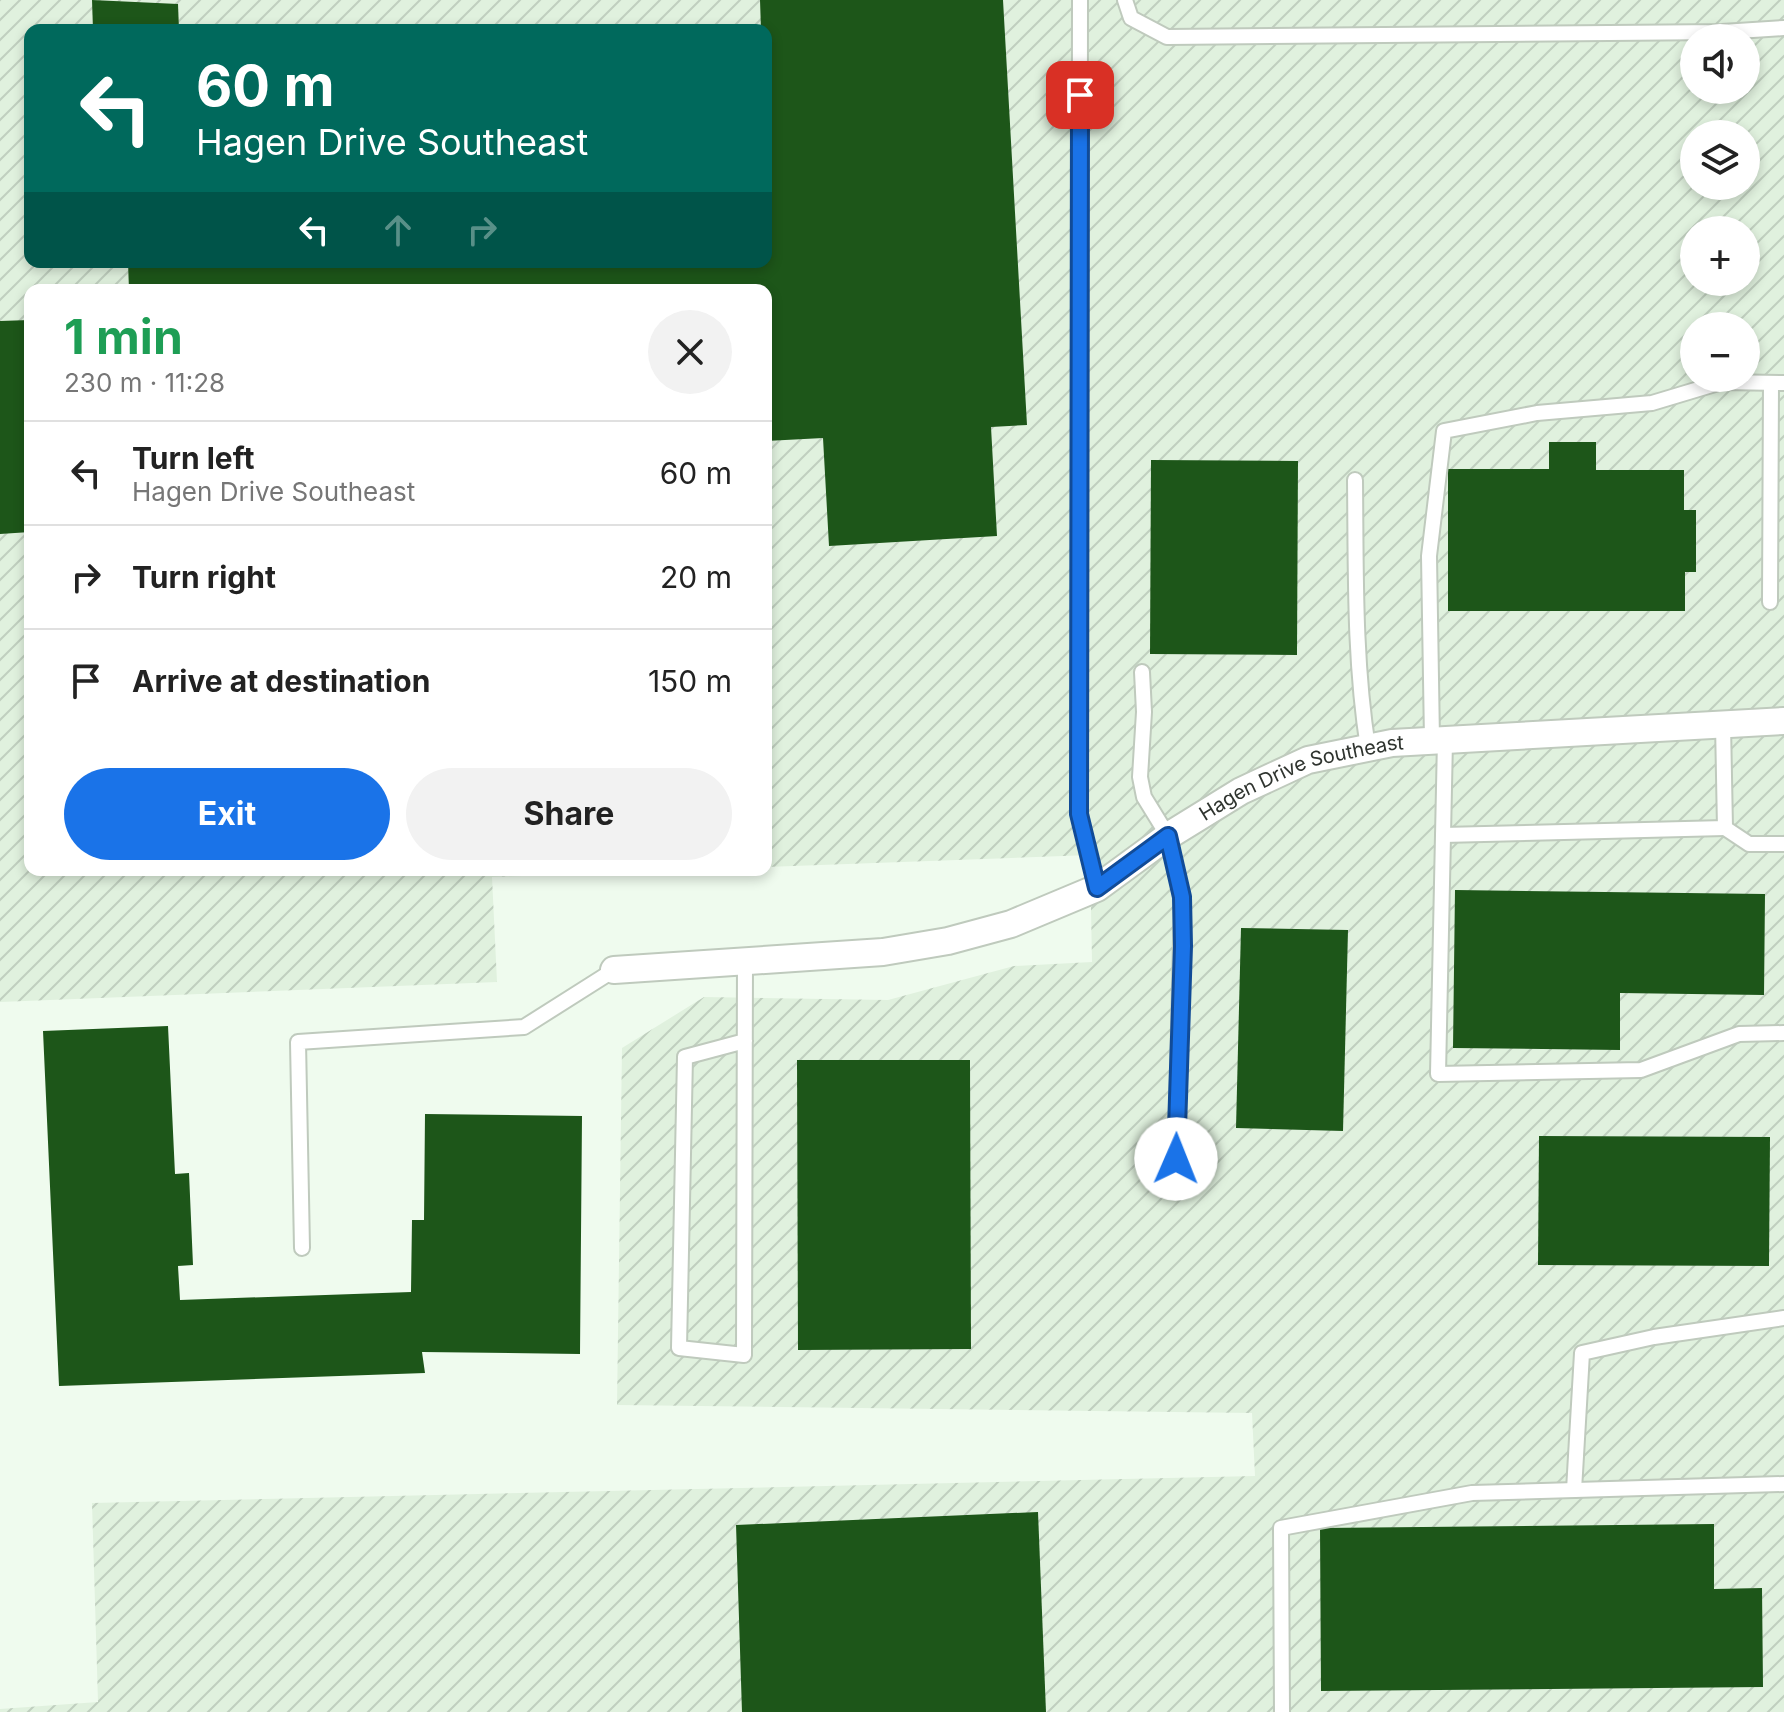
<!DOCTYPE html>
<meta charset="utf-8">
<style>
body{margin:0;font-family:Inter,sans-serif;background:#f2f2f2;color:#222;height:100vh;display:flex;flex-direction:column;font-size:30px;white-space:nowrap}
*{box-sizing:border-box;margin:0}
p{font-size:26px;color:#767676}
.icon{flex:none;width:44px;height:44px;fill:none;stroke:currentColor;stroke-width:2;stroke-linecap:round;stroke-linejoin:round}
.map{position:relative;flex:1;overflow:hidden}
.details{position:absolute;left:24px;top:284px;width:748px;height:592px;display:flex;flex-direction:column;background:#fff;border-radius:16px;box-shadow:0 4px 12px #0003}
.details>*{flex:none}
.top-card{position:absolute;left:24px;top:24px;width:748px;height:244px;border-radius:16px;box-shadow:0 4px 12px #0003;background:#00695c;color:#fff;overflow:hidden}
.fabs{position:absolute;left:1680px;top:24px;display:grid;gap:16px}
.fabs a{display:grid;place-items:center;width:80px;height:80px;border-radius:50%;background:#fff;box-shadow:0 4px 12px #0003;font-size:40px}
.pin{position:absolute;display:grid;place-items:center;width:68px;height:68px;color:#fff;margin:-34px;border-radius:16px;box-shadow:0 4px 12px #0006}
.me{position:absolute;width:88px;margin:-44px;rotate:1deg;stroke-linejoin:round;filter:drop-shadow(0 0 6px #0008)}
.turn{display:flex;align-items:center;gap:28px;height:168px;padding:0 40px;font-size:36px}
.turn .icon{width:104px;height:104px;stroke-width:2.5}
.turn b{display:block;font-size:56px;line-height:68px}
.lanes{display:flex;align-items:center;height:76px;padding:0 40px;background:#0003;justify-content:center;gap:40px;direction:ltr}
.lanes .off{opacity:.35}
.round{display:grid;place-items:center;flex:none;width:84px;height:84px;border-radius:42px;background:#f2f2f2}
.headline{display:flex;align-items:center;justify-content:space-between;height:136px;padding:0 40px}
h1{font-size:48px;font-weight:700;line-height:60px;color:#1e9e55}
.button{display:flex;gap:16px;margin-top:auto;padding:16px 40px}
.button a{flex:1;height:92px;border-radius:48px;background:#1a73e8;color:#fff;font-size:32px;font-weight:700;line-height:92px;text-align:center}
.button a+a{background:#f2f2f2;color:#222}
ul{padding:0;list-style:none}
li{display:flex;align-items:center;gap:24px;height:104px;padding:0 40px;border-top:2px solid #e0e0e0}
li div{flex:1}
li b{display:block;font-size:30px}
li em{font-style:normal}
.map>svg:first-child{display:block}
.industrial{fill:url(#industrial-furrows);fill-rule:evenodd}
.building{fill:#1d5619}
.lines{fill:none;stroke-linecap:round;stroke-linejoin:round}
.service-casing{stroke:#bfcabd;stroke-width:18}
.minor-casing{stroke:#bfcabd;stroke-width:30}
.service{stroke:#fff;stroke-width:14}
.minor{stroke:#fff;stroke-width:26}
.route-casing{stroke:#114b97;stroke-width:20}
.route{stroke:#1a73e8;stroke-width:14}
.labels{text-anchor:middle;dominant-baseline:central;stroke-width:8;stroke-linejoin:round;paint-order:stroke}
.street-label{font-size:20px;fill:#2f342f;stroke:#fff}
</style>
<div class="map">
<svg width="1784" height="1712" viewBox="0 0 1784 1712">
<defs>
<pattern id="industrial-furrows" width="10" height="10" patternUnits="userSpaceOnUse" patternTransform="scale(2)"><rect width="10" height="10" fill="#e0f1de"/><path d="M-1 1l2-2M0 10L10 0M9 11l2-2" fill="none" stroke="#c0cfbf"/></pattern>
</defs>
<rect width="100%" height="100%" fill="#effbee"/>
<path class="industrial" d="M 0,0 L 1784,0 L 1784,1712 L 0,1712 L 0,1709 L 98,1702 L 92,1503 L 1255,1476 L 1252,1413 L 617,1405 L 622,1048 L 704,997 L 888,1000 L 1014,966 L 1092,962 L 1090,855 L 766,867 L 766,290 L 30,290 L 30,870 L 689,870 L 492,877 L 497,982 L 0,1002 ZM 30,30 L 766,30 L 766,262 L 30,262 ZM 1694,38 L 1746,38 L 1746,90 L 1694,90 ZM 1694,134 L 1746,134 L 1746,186 L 1694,186 ZM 1694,230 L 1746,230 L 1746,282 L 1694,282 ZM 1694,326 L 1746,326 L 1746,378 L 1694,378 Z"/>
<g class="building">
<polygon points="92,0 178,4 179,30 93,30"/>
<polygon points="760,0 1003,0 1027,425 991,427 997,536 829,546 823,438 766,441 766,290 129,290 128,262 766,262 766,30 761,30"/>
<polygon points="30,320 30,532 0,534 0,321"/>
<polygon points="1549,442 1596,442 1596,470 1684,470 1684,510 1696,510 1696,572 1685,572 1685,611 1448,611 1448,469 1549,469"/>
<polygon points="1151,460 1298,461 1297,655 1150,654"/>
<polygon points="1455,890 1765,894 1764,995 1620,993 1620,1050 1453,1048"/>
<polygon points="1241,928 1348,930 1343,1131 1236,1128"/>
<polygon points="168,1026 175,1174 189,1173 193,1265 178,1266 180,1300 411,1292 412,1220 424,1220 425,1114 582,1116 580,1354 422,1352 425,1373 59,1386 43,1031"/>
<polygon points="797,1060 970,1060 971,1349 798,1350"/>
<polygon points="1539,1136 1770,1137 1769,1266 1538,1265"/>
<polygon points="1038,1512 1046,1712 742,1712 736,1525"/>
<polygon points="1714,1524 1714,1589 1762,1588 1763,1687 1321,1691 1320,1528"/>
</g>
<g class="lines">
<g class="service-casing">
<g id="service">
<polyline points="1080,0 1079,814 1097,888"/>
<polyline points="1125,0 1131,18 1167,37 1722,32 1784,28"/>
<path d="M 1355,480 C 1356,570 1354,659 1368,748"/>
<polyline points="1770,602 1771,383"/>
<polyline points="1142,672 1144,712 1140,777 1144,797 1168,836 1182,897 1176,1159"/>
<polyline points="1432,740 1429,556 1444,431 1537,413 1652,403 1722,382 1784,383"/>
<polyline points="1445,740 1438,1074 1641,1070 1739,1034 1784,1033"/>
<polyline points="1725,828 1749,844 1784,844"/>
<polyline points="1443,835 1725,828 1723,724"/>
<polyline points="745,1041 685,1057 679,1348 744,1355 745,959"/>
<polyline points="302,1248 298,1042 524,1027 614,970"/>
<polyline points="1574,1490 1582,1353 1654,1337 1784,1318"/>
<polyline points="1282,1712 1281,1528 1472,1493 1784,1484"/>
</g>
</g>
<g class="minor-casing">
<g id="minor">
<path id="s1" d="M 614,970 L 883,952 L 948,941 L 1011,924 L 1097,888 L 1168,836 L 1241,791 L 1308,760 L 1392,743 L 1784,721"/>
</g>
</g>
<use href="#service" class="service"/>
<use href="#minor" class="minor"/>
</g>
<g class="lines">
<g class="route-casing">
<polyline id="route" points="1080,95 1079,814 1097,888 1168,836 1182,897 1183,946 1176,1159"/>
</g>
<use href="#route" class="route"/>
</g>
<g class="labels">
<g class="street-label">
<text stroke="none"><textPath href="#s1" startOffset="730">Hagen Drive Southeast</textPath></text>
</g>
</g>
</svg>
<div class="fabs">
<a><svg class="icon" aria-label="sound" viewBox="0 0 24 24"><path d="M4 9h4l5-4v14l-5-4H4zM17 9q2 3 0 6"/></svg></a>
<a><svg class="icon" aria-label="layers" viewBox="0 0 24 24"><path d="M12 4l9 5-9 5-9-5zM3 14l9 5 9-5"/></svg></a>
<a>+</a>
<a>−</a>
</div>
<div class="pin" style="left:1080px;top:95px;background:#d93025"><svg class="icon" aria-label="arrive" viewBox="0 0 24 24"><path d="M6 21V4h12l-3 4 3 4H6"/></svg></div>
<svg class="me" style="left:1176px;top:1159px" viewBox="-20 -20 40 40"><circle r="19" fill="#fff"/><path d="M0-13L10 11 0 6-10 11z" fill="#1a73e8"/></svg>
<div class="top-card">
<div class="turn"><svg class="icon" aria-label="left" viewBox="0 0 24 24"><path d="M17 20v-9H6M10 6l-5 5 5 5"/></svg><div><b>60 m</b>Hagen Drive Southeast</div></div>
<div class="lanes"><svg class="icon" aria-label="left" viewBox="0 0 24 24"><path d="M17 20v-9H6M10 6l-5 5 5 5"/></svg><svg class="icon off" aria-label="ahead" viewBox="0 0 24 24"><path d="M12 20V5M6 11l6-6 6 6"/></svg><svg class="icon off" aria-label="right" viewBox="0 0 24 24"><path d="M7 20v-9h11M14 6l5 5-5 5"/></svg></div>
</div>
<section class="details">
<div class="headline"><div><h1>1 min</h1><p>230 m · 11:28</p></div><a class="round"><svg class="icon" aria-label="close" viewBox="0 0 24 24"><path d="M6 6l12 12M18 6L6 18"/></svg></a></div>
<ul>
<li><svg class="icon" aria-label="left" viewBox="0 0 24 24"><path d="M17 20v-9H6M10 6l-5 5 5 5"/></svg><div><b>Turn left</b><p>Hagen Drive Southeast</p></div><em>60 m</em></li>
<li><svg class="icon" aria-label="right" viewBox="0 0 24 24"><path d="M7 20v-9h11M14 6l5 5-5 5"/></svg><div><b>Turn right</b></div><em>20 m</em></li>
<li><svg class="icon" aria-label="arrive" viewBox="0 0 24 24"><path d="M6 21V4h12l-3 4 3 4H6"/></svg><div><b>Arrive at destination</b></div><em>150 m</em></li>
</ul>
<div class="button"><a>Exit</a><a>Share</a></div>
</section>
</div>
